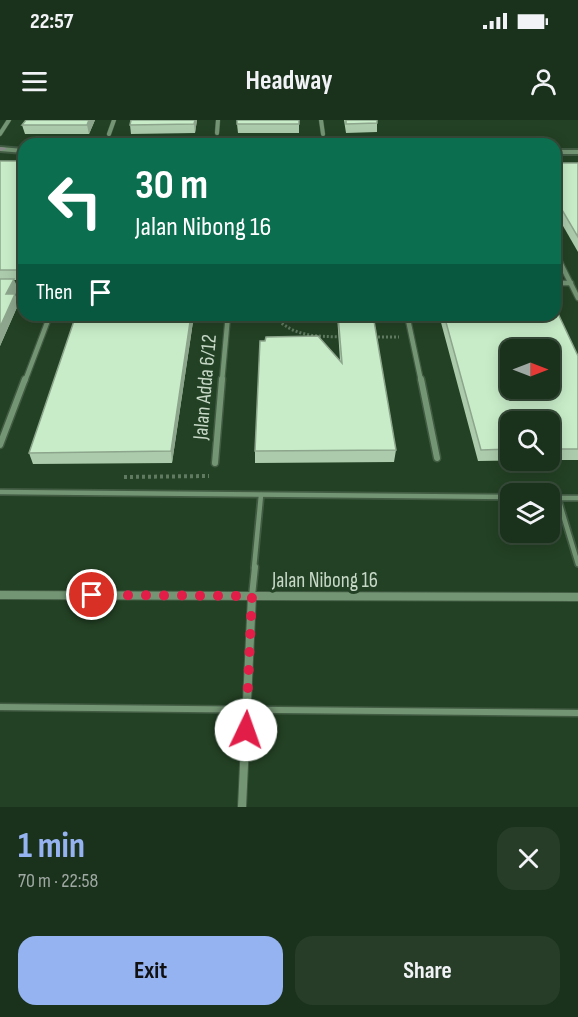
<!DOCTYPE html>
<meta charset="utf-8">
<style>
body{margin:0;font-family:"Sofia Sans Condensed",sans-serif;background:#273d28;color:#f1f3f6;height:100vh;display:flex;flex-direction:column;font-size:22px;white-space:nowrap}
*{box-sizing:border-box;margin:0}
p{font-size:20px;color:#9fa9a3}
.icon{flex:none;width:33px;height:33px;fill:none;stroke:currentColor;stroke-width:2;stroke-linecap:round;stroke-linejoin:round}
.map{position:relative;height:687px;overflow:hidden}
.details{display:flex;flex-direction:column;background:#1a311b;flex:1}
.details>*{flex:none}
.hud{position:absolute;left:18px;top:18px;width:543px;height:183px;border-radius:18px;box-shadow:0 3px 15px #0003,0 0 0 2px #384c3a;background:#0b6e4f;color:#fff;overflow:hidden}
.needle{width:39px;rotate:90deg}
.fabs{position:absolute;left:500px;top:219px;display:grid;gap:12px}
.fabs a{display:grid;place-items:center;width:60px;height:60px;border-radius:12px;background:#1a311b;box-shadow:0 3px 15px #0003,0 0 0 2px #384c3a;font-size:30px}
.pin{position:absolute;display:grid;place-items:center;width:51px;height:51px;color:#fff;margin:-26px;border:3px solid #fff;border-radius:50%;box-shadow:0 2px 6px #0007}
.me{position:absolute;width:66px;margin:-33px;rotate:3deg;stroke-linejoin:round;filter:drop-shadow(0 0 4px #0008)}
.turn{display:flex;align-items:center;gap:21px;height:126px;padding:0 18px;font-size:27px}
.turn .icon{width:78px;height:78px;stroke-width:2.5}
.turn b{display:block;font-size:42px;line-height:51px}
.then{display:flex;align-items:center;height:57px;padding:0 18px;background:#0003;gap:12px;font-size:22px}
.round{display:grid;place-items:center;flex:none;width:63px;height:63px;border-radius:18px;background:#273d28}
.overview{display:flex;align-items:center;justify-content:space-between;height:102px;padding:0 18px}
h1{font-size:36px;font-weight:700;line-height:45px;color:#95b2f1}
.primary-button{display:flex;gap:12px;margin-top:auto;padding:12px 18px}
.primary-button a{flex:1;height:69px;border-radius:18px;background:#95b2f1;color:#111;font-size:24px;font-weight:700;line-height:69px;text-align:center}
.primary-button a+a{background:#273d28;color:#f1f3f6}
.status{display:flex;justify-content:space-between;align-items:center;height:42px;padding:0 30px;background:#1a311b;direction:ltr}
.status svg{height:16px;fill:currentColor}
header{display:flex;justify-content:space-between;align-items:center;height:78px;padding:0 18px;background:#1a311b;font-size:27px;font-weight:700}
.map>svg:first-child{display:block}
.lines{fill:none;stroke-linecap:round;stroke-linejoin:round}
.service-far1-casing{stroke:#425c44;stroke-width:8}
.service-casing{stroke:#425c44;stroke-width:9}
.minor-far3-casing{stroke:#425c44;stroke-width:5}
.minor-far2-casing{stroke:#425c44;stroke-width:7}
.minor-far1-casing{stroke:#425c44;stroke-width:9}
.minor-casing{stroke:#425c44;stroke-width:10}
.tertiary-casing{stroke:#425c44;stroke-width:4}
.secondary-casing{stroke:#425c44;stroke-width:3}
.path-far1{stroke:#607a61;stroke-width:3;stroke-dasharray:2 2;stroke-linecap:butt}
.path{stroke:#607a61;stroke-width:4;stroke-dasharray:3 3;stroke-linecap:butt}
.service-far1{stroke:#749574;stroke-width:4.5}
.service{stroke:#749574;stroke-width:6}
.minor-far3{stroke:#749574;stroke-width:4}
.minor-far2{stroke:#749574;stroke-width:4.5}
.minor-far1{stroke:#749574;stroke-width:6}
.minor{stroke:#749574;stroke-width:8}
.tertiary{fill:#749574;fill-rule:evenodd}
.secondary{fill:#878888;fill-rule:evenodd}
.wall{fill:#accbac}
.shaded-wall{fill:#8ca58c}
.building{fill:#c8ecc8;stroke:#8ca58c;stroke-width:1.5;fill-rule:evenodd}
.route{stroke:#e11d48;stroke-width:10;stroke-dasharray:0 18}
.labels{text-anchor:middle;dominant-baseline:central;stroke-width:6;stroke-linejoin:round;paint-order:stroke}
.street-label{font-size:21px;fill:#c7d8c7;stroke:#234124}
</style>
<div class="status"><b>22:57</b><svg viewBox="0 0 49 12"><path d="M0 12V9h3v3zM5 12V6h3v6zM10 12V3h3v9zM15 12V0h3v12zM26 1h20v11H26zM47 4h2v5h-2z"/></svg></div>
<header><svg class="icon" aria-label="menu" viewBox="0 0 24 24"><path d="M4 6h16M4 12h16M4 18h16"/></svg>Headway<svg class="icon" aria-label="person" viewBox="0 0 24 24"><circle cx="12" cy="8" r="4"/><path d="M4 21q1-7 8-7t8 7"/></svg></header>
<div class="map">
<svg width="578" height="687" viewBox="0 0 578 687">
<rect width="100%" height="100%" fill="#234124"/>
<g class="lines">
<g class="service-far1-casing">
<g id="service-far1">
<polyline points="0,372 510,377"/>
<polyline points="549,378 578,378"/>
<polyline points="558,378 578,444"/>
<polyline points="254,448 261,375"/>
</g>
</g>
<g class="service-casing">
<g id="service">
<polyline points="252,476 255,447"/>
<polyline points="0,587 578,593"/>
</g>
</g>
<g class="minor-far3-casing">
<g id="minor-far3">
<polyline points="321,0 323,14"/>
<polyline points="217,13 218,0"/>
<polyline points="0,14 9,0"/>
<polyline points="109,14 114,0"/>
</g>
</g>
<g class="minor-far2-casing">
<g id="minor-far2">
<polyline points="555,132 578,178"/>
<polyline points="555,163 571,163"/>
<polyline points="0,165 24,165"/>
<polyline points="407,195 421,261"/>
<polyline points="25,261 50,195"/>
<polyline points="222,261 228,195"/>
</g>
</g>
<g class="minor-far1-casing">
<g id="minor-far1">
<polyline points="421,259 437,338"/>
<polyline points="0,325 25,259"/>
<polyline points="215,343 222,259"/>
</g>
</g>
<g class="minor-casing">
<g id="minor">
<polyline points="0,475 578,477"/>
<polyline points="242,687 252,476"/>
</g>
</g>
<g class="tertiary-casing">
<g id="tertiary">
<polygon points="0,27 24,29 24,33 0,31"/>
<rect x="555" y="30" width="23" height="4"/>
</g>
</g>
<g class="secondary-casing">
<polygon id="secondary" points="0,27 6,28 7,29 0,31"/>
</g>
<g class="path-far1">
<path d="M 273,195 C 293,217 314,216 342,217"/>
<polyline points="374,217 399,217"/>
</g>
<g class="path">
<polyline points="124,357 209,356"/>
<polyline points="519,366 541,367"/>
</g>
<use href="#service-far1" class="service-far1"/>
<use href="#service" class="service"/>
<use href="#minor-far3" class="minor-far3"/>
<use href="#minor-far2" class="minor-far2"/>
<use href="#minor-far1" class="minor-far1"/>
<use href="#minor" class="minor"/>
<use href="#tertiary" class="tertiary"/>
<use href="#secondary" class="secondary"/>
</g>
<g class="wall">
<polygon points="26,0 95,0 89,14 25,14 22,5"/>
<polygon points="197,0 195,13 131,14 130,5"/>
<polygon points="299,0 299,13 238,13 237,4"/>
<polygon points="344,0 377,0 377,12 346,13"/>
<polygon points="0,41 21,160 14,160 17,170 15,174 18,185 0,226"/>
<polygon points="555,43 578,43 578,132 555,92"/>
<polygon points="194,195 172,343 33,344 29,333"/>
<polygon points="337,195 373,195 396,330 394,342 255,343 255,331 340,241"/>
<polygon points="439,195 555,195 578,236 578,340 549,340 549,302 510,302 510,340 545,340 478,341"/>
</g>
<g class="shaded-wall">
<polygon points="89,0 95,0 89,14 87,5"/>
<polygon points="195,0 197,0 195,13 194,4"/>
<polygon points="24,138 24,154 21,160 18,150"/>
<polygon points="14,159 17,170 10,185 6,174"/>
<polygon points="15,174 18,185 0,226 0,207"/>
<polygon points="191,195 194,195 172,343 171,331"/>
</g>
<g class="building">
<polygon points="26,0 89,0 87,5 22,5"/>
<polygon points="131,0 195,0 194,4 130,5"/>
<rect x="237" y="0" width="62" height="4"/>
<polygon points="346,0 377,0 377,3 346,4"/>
<polygon points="0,41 24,41 24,138 18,150 0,150"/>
<polygon points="555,43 578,43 578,117 555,78 555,73 557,73 555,69"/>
<polygon points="0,159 14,159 6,174 15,174 0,207"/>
<path d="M 555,187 L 578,236 L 578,329 L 549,329 L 549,302 L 510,302 L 510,329 L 481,330 L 444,195 L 555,195 ZM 510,230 L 549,230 L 549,268 L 510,268 Z"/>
<polygon points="76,195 191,195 171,331 29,333"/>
<polygon points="338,195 373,195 396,330 255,331 260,221 265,221 266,217 318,216 342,243"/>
</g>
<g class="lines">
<polyline class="route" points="92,475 252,476 246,610"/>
</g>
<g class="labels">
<g class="street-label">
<text transform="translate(205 267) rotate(-85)">Jalan Adda 6/12</text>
<text x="325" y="460">Jalan Nibong 16</text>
</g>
</g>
</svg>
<div class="fabs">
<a><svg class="needle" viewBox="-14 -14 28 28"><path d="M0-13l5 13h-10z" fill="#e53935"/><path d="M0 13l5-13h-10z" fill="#9fa9a3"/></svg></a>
<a><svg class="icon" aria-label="search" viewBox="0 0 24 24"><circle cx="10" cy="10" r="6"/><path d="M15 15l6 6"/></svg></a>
<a><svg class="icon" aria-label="layers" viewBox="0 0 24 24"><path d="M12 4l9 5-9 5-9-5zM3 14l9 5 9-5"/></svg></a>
</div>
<div class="pin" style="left:92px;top:475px;background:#d93025"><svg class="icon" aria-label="arrive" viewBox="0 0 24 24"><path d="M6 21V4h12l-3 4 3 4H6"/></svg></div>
<svg class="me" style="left:246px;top:610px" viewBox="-20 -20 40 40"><circle r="19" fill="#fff"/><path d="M0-13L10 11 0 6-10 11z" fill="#e11d48"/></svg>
<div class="hud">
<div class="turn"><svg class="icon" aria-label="left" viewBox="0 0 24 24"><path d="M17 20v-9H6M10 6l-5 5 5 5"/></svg><div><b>30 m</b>Jalan Nibong 16</div></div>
<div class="then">Then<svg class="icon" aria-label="arrive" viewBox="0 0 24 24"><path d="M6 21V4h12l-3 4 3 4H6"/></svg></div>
</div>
</div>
<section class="details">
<div class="overview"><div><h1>1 min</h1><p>70 m · 22:58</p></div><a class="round"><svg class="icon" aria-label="close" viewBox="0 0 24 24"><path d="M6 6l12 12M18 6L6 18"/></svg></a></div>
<div class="primary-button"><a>Exit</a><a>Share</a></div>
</section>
